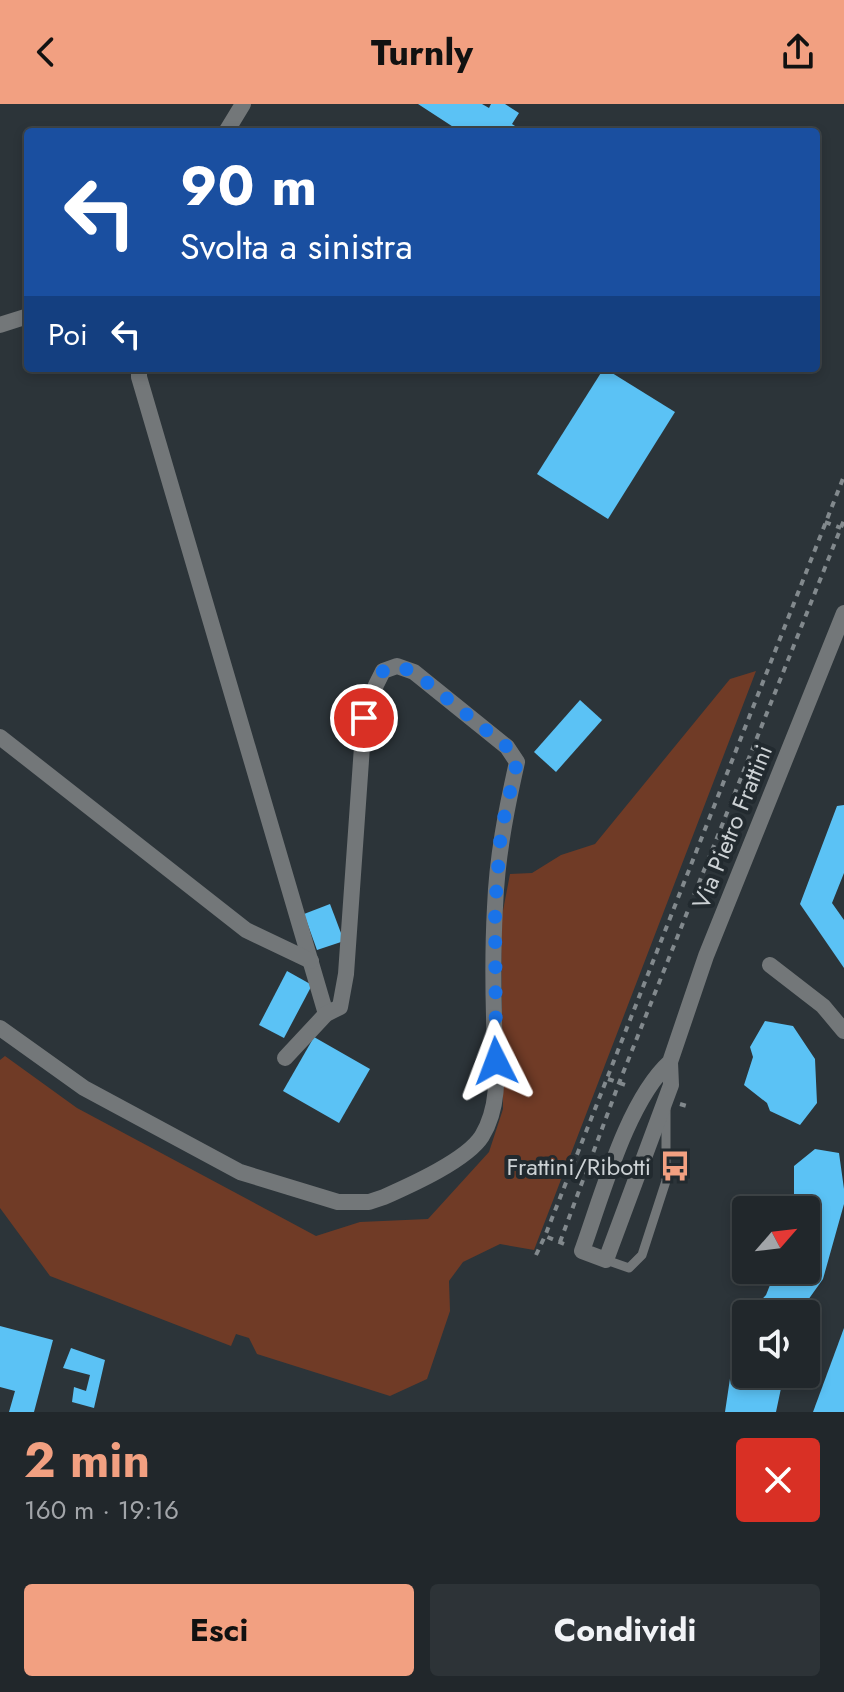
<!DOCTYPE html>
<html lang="it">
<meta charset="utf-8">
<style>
body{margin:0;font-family:Jost,sans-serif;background:#2d3337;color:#f1f3f6;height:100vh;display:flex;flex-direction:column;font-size:30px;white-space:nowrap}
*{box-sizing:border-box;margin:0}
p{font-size:26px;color:#a2a5a9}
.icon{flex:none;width:44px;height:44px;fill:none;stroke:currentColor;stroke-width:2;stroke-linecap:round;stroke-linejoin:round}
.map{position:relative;height:1308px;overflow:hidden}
.panel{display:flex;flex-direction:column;background:#21272b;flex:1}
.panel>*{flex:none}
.guide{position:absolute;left:24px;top:24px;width:796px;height:244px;border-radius:8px;box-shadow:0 4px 12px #0003,0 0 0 2px #3e4447;background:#1a4fa0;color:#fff;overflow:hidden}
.needle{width:52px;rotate:62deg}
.buttons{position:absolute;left:732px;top:1092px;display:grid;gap:16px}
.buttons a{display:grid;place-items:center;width:88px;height:88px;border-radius:8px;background:#21272b;box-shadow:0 4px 12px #0003,0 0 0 2px #3e4447;font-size:40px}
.pin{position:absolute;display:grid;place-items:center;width:68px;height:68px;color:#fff;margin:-34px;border:4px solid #fff;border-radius:50%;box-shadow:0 2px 8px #0007}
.me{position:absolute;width:88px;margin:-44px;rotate:357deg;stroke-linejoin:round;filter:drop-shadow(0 0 6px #0008)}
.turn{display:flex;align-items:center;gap:28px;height:168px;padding:0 24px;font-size:36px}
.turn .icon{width:104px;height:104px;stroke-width:2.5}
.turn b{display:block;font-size:56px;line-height:68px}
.then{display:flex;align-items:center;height:76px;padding:0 24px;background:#0003;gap:16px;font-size:30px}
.round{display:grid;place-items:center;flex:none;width:84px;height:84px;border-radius:8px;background:#2d3337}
.head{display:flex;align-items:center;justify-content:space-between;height:136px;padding:0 24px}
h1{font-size:48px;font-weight:700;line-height:60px;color:#f2a081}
.cta{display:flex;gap:16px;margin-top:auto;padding:16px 24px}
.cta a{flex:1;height:92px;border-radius:8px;background:#f2a081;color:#111;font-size:32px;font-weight:700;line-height:92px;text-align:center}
.cta a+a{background:#2d3337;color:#f1f3f6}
header{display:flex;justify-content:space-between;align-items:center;height:104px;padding:0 24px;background:#f2a081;color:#111;font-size:36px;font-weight:700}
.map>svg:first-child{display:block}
.green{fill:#703b26}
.building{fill:#5bc2f5}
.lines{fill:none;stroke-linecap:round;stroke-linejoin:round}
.path{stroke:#82898d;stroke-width:4;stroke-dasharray:6 6;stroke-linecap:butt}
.service{stroke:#737779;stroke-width:9}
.minor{stroke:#737779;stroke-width:16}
.route{stroke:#1a73e8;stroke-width:14;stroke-dasharray:0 25.2}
.labels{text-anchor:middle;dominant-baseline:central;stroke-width:8;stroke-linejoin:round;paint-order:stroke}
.street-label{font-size:24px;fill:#cdd2d5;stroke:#222a2f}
.poi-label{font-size:24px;fill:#cdd2d5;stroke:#222a2f;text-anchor:end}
</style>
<header><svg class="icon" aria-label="back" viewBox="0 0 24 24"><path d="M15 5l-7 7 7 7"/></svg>Turnly<svg class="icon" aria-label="share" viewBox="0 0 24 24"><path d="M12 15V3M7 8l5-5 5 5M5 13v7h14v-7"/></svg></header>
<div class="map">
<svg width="844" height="1308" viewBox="0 0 844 1308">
<rect width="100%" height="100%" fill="#2c3439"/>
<polygon class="green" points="756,567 534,1146 500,1140 463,1158 449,1177 450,1207 427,1275 390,1292 257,1250 249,1234 236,1230 231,1242 50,1172 0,1104 0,956 5,952 77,1004 316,1132 360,1118 428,1115 489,1048 503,1005 501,817 510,770 532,769 561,751 595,740 730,575"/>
<g class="building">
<polygon points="418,0 482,0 489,4 491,0 505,0 519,9 512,20 524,28 461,28"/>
<polygon points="604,264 675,308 608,415 537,370"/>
<polygon points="580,596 602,616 556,668 534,648"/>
<polygon points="844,701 844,769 832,799 844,816 844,864 800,800 837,702"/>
<polygon points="330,800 344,837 317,846 304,810"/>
<polygon points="287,867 312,881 284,934 259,921"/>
<polygon points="765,917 793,922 815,955 817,999 800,1021 770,1007 767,999 744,981 753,953 750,943"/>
<polygon points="314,933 370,965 339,1019 283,987"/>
<polygon points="815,1045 839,1049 844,1085 844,1100 823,1175 798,1210 748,1210 766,1191 776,1166 806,1166 806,1106 794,1106 794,1062"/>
<polygon points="746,1212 746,1270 784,1270 776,1308 725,1308 738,1221"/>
<polygon points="0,1222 53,1236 34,1308 9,1308 15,1287 0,1283"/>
<polygon points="844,1224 844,1308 813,1308"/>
<polygon points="71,1244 105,1256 94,1304 72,1298 74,1283 86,1287 90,1271 63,1264"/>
</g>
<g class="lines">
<g class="path">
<polyline points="825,418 841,424"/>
<polyline points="608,975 628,982"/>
<polyline points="680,1000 690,1003"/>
<polyline points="560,1138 619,979 844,416"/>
<polyline points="564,1140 545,1132 844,372"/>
<polyline points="536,1151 545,1132"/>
</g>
<polyline class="service" points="606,1156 629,1164 642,1151 666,1077 666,1005"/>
<g class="minor">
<polyline points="226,28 243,0"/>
<polyline points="0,221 28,212"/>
<polyline points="139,264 139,273 326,910"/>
<polyline points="0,633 246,826 311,857"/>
<polyline points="770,861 823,902 844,927"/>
<path d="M 0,924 L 84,984 L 240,1068 L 338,1098 L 369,1098 L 384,1093 C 411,1081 467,1056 482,1032 C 504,995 494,953 494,913 C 493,876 493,839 495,803 C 497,753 506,707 517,658 L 507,643 L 414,568 L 397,562 L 383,567 L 376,581 L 364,614 L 346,870 L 340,903 L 326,910 L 285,954"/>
<path d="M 670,958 C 627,997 602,1092 582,1147 L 606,1156 L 671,981 L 670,958 L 706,852 L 844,509"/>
</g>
</g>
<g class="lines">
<polyline class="route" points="364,614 376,581 383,567 397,562 414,568 507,643 517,658 501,727 495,804 496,957"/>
</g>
<defs>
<g id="bus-bare" transform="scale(2.4)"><path d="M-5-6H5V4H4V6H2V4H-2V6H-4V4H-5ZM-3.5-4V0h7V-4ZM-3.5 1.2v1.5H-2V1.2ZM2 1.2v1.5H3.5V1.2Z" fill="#f2a081" stroke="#222a2f" stroke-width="2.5" paint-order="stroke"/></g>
</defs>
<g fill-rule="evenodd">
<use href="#bus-bare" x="675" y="1062"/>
</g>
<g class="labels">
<g class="street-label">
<text transform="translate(732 723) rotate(-68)">Via Pietro Frattini</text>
</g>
<g class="poi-label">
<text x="651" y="1062">Frattini/Ribotti</text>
</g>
</g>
</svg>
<div class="buttons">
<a><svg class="needle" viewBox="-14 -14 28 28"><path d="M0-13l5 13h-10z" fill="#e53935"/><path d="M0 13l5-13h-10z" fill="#a2a5a9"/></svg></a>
<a><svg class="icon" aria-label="sound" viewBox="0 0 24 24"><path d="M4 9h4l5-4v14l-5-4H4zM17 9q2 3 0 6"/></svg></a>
</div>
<div class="pin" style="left:364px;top:614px;background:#d93025"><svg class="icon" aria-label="arrive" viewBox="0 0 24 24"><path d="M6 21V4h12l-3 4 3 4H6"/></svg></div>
<svg class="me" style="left:496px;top:957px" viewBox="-20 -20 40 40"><path d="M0-17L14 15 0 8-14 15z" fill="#1a73e8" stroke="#fff" stroke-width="4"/></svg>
<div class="guide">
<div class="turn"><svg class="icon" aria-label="left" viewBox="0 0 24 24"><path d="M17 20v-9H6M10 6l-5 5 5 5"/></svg><div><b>90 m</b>Svolta a sinistra</div></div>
<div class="then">Poi<svg class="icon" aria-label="left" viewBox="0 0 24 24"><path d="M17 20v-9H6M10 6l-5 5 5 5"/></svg></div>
</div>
</div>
<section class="panel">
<div class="head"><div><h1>2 min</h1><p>160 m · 19:16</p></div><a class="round" style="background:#d93025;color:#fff"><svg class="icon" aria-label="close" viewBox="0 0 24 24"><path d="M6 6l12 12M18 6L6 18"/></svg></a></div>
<div class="cta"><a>Esci</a><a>Condividi</a></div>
</section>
